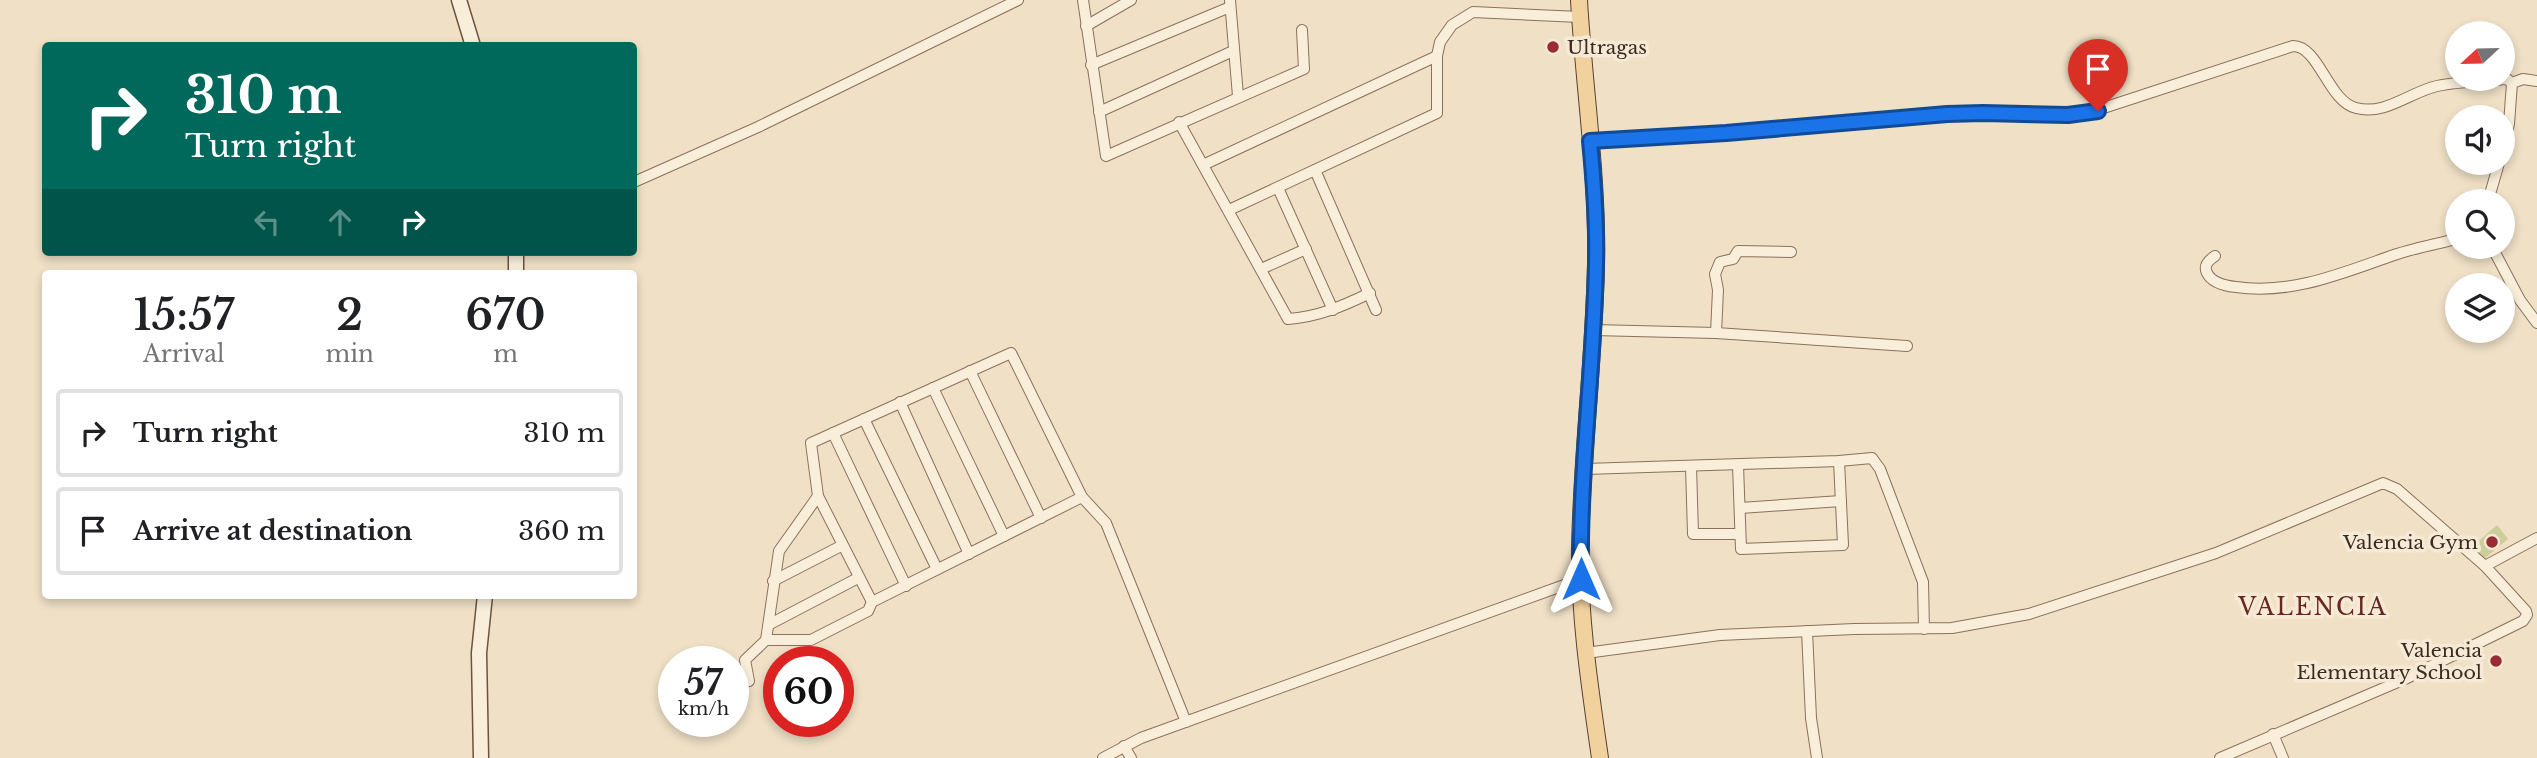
<!DOCTYPE html>
<style>
body{margin:0;font-family:"Libre Baskerville",serif;background:#f2f2f2;color:#202124;height:100vh;display:flex;flex-direction:column;font-size:26px;white-space:nowrap}
*{box-sizing:border-box;margin:0}
p{font-size:23px;color:#757577}
.icon{flex:none;width:38px;height:38px;fill:none;stroke:currentColor;stroke-width:2;stroke-linecap:round;stroke-linejoin:round}
.map{position:relative;flex:1;overflow:hidden}
.sheet{position:absolute;left:42px;top:270px;width:595px;height:329px;display:flex;flex-direction:column;background:#fff;border-radius:7px;box-shadow:0 4px 10px #0003}
.sheet>*{flex:none}
.guide{position:absolute;left:42px;top:42px;width:595px;height:214px;border-radius:7px;box-shadow:0 4px 10px #0003;background:#00695c;color:#fff;overflow:hidden}
.needle{width:46px;rotate:248deg}
.tools{position:absolute;left:2445px;top:21px;display:grid;gap:14px}
.tools a{display:grid;place-items:center;width:70px;height:70px;border-radius:50%;background:#fff;box-shadow:0 4px 10px #0003;font-size:35px}
.speed{position:absolute;left:658px;top:646px;display:flex;gap:14px;font-size:35px;font-weight:700;text-align:center}
.speed>*{display:grid;place-content:center;width:91px;height:91px;border-radius:50%;background:#fff;box-shadow:0 4px 10px #0003;line-height:1}
.speed small{font-size:18px;font-weight:400}
.speed .limit{border:10px solid #d22;background:#fff;color:#111}
.pin{position:absolute;display:grid;place-items:center;width:60px;height:60px;color:#fff;margin:-72px -30px;border-radius:50% 50% 50% 0;rotate:-45deg;box-shadow:0 0 7px #0007}
.pin .icon{rotate:45deg}
.me{position:absolute;width:77px;margin:-38px;rotate:0deg;stroke-linejoin:round;filter:drop-shadow(0 0 5px #0008)}
.turn{display:flex;align-items:center;gap:24px;height:147px;padding:0 28px;font-size:32px}
.turn .icon{width:91px;height:91px;stroke-width:2.5}
.turn b{display:block;font-size:49px;line-height:60px}
.lanes{display:flex;align-items:center;height:66px;padding:0 28px;background:#0003;justify-content:center;gap:35px;direction:ltr}
.lanes .off{opacity:.35}
.eta{display:flex;justify-content:space-evenly;align-items:center;height:119px;text-align:center}
.eta b{font-size:42px;font-weight:600;line-height:49px}
ul{padding:0;list-style:none}
li{display:flex;align-items:center;gap:21px;height:88px;margin:0 14px 10px;padding:0 14px;border:4px solid #e0e0e0;border-radius:7px}
li div{flex:1}
li b{display:block;font-size:26px}
li em{font-style:normal}
.map>svg:first-child{display:block}
.green{fill:#cbcd9a}
.lines{fill:none;stroke-linecap:round;stroke-linejoin:round}
.street-casing{stroke:#8a715c;stroke-width:12}
.secondary-casing{stroke:#6c523f;stroke-width:17}
.primary-casing{stroke:#584030;stroke-width:18}
.street{stroke:#f9eeda;stroke-width:10}
.secondary{stroke:#f9eeda;stroke-width:14}
.primary{stroke:#f1d29f;stroke-width:16}
.route-casing{stroke:#114b97;stroke-width:18}
.route{stroke:#1a73e8;stroke-width:12}
.poi-dot{fill:#9a2b34;stroke:#f6ead6;stroke-width:2.5}
.labels{text-anchor:middle;dominant-baseline:central;stroke-width:7;stroke-linejoin:round;paint-order:stroke}
.poi-label{font-size:19px;fill:#3b2b1f;stroke:#f6ead6;text-anchor:end}
.quarter-label{font-size:23px;letter-spacing:2px;fill:#67291f;stroke:#f6ead6}
</style>
<div class="map">
<svg width="2537" height="758" viewBox="0 0 2537 758">
<rect width="100%" height="100%" fill="#efe0c6"/>
<polygon class="green" points="2497,525 2508,539 2484,559 2473,546"/>
<g class="lines">
<g class="street-casing">
<g id="street">
<polyline points="1083,0 1106,156 1304,69 1302,30"/>
<polyline points="1230,0 1238,96"/>
<polyline points="1086,26 1131,0"/>
<polyline points="1091,65 1230,7"/>
<polyline points="1099,112 1233,51"/>
<path d="M 1179,122 L 1288,319 C 1318,317 1343,306 1370,293"/>
<path d="M 1590,141 L 1726,133 L 1947,114 L 2085,114 L 2293,46 C 2319,46 2328,101 2356,108 C 2385,116 2410,92 2437,86 C 2460,81 2484,81 2507,79 L 2512,83 L 2523,79 L 2537,81"/>
<polyline points="2502,151 2509,124 2512,83"/>
<polyline points="1203,165 1437,56"/>
<polyline points="1315,170 1376,310"/>
<polyline points="634,182 758,127 1018,0"/>
<polyline points="1278,188 1333,310"/>
<polyline points="2488,201 2499,163"/>
<polyline points="1229,210 1437,113 1437,56 1440,42 1452,25 1473,12 1580,17"/>
<polyline points="2492,247 2520,300 2537,323"/>
<path d="M 2215,256 C 2209,260 2203,265 2207,273 C 2212,283 2226,286 2236,287 C 2292,295 2342,273 2394,255 C 2414,248 2436,244 2457,239"/>
<polyline points="1261,269 1306,249"/>
<polyline points="1593,330 1716,333 1907,346"/>
<polyline points="1716,333 1718,290 1715,274 1720,262 1733,259 1738,251 1791,252"/>
<polyline points="970,371 1041,518"/>
<polyline points="933,388 1004,536"/>
<polyline points="900,402 969,554"/>
<polyline points="864,419 937,569"/>
<polyline points="833,433 906,586"/>
<polyline points="1738,465 1741,549 1843,545 1839,461"/>
<polyline points="1691,466 1693,534 1740,534"/>
<polyline points="1585,469 1839,461 1872,458 1880,469 1923,582 1924,629"/>
<polyline points="1740,508 1841,501"/>
<polyline points="2485,566 2537,538"/>
<polyline points="773,581 841,546"/>
<polyline points="872,602 818,496 811,443 1011,353 1082,497 1106,523 1186,722"/>
<polyline points="770,624 858,578"/>
<polyline points="1807,631 1811,718 1817,758"/>
<polyline points="766,640 811,640 868,611 872,602 1082,497"/>
<polyline points="1586,653 1720,635 1854,629 1952,628 2029,614 2216,553 2383,483 2397,489 2485,566 2526,611 2527,615 2523,621 2405,679 2220,758"/>
<polyline points="733,684 749,681 745,660 766,640 779,551 818,496"/>
<polyline points="2273,734 2283,758"/>
<polyline points="1124,746 1131,758"/>
<polyline points="1103,758 1141,738 1581,579"/>
</g>
</g>
<g class="secondary-casing">
<g id="secondary">
<polyline points="459,0 473,46"/>
<polyline points="516,273 516,252"/>
<polyline points="481,758 479,653 485,595"/>
</g>
</g>
<g class="primary-casing">
<path id="primary" d="M 1579,0 C 1584,88 1598,177 1596,265 C 1594,359 1582,453 1580,547 C 1579,617 1590,688 1600,758"/>
</g>
<use href="#street" class="street"/>
<use href="#secondary" class="secondary"/>
<use href="#primary" class="primary"/>
</g>
<g class="lines">
<g class="route-casing">
<path id="route" d="M 1581,579 C 1579,474 1594,369 1596,264 C 1597,223 1594,182 1590,141 L 1726,133 L 1947,114 L 1983,113 L 2068,115 L 2098,111"/>
</g>
<use href="#route" class="route"/>
</g>
<g class="poi-dot">
<circle cx="1553" cy="47" r="7"/>
<circle cx="2492" cy="542" r="7"/>
<circle cx="2496" cy="661" r="7"/>
</g>
<g class="labels">
<g class="poi-label">
<text x="1567" y="47" text-anchor="start">Ultragas</text>
<text x="2478" y="542">Valencia Gym</text>
<text x="2482" y="650">Valencia<tspan x="2482" dy="22">Elementary School</tspan></text>
</g>
<g class="quarter-label">
<text x="2313" y="607">VALENCIA</text>
</g>
</g>
</svg>
<div class="tools">
<a><svg class="needle" viewBox="-14 -14 28 28"><path d="M0-13l5 13h-10z" fill="#e53935"/><path d="M0 13l5-13h-10z" fill="#757577"/></svg></a>
<a><svg class="icon" aria-label="sound" viewBox="0 0 24 24"><path d="M4 9h4l5-4v14l-5-4H4zM17 9q2 3 0 6"/></svg></a>
<a><svg class="icon" aria-label="search" viewBox="0 0 24 24"><circle cx="10" cy="10" r="6"/><path d="M15 15l6 6"/></svg></a>
<a><svg class="icon" aria-label="layers" viewBox="0 0 24 24"><path d="M12 4l9 5-9 5-9-5zM3 14l9 5 9-5"/></svg></a>
</div>
<div class="speed"><div>57<small>km/h</small></div><div class="limit">60</div></div>
<div class="pin" style="left:2098px;top:111px;background:#d93025"><svg class="icon" aria-label="arrive" viewBox="0 0 24 24"><path d="M6 21V4h12l-3 4 3 4H6"/></svg></div>
<svg class="me" style="left:1581px;top:579px" viewBox="-20 -20 40 40"><path d="M0-17L14 15 0 8-14 15z" fill="#1a73e8" stroke="#fff" stroke-width="4"/></svg>
<div class="guide">
<div class="turn"><svg class="icon" aria-label="right" viewBox="0 0 24 24"><path d="M7 20v-9h11M14 6l5 5-5 5"/></svg><div><b>310 m</b>Turn right</div></div>
<div class="lanes"><svg class="icon off" aria-label="left" viewBox="0 0 24 24"><path d="M17 20v-9H6M10 6l-5 5 5 5"/></svg><svg class="icon off" aria-label="ahead" viewBox="0 0 24 24"><path d="M12 20V5M6 11l6-6 6 6"/></svg><svg class="icon" aria-label="right" viewBox="0 0 24 24"><path d="M7 20v-9h11M14 6l5 5-5 5"/></svg></div>
</div>
<section class="sheet">
<div class="eta">
<div><b>15:57</b><p>Arrival</p></div>
<div><b>2</b><p>min</p></div>
<div><b>670</b><p>m</p></div>
</div>
<ul>
<li><svg class="icon" aria-label="right" viewBox="0 0 24 24"><path d="M7 20v-9h11M14 6l5 5-5 5"/></svg><div><b>Turn right</b></div><em>310 m</em></li>
<li><svg class="icon" aria-label="arrive" viewBox="0 0 24 24"><path d="M6 21V4h12l-3 4 3 4H6"/></svg><div><b>Arrive at destination</b></div><em>360 m</em></li>
</ul>
</section>
</div>
